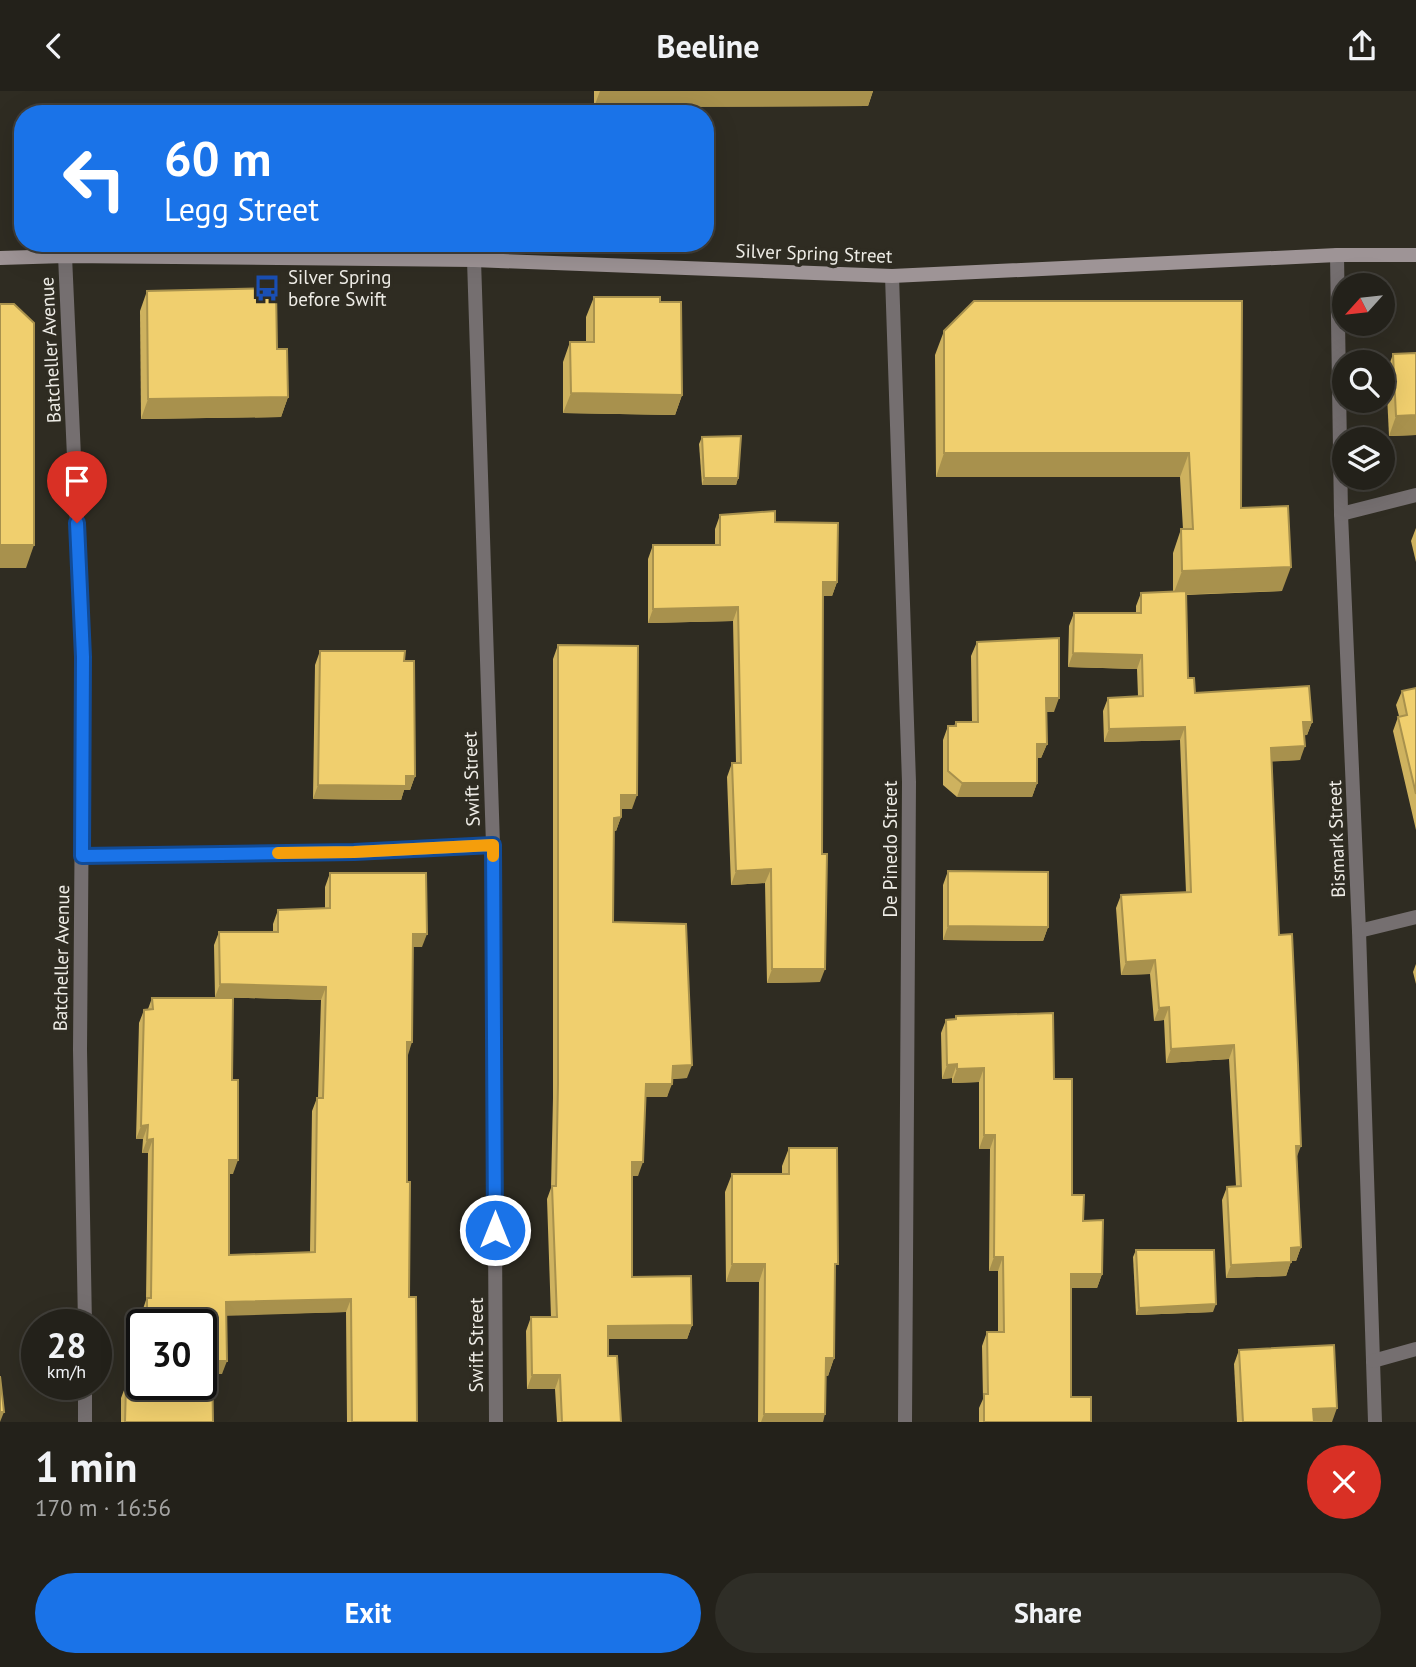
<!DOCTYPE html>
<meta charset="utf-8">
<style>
body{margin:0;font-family:"PT Sans",sans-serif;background:#2f2e27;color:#f1f3f6;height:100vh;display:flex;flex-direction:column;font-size:26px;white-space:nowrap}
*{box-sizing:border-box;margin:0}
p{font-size:23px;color:#a3a3a2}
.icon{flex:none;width:38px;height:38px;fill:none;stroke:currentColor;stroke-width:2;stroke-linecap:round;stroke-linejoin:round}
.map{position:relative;height:1331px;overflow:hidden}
.drawer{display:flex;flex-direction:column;background:#23211a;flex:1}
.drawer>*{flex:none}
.hud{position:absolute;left:14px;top:14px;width:700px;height:147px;border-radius:28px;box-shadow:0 7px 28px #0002,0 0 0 2px #403e39;background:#1a73e8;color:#fff;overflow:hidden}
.needle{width:46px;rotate:243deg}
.tools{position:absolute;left:1332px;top:182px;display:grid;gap:14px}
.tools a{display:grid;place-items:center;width:63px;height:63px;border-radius:50%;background:#23211a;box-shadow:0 7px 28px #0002,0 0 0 2px #403e39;font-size:35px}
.speed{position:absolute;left:21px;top:1218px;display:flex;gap:14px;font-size:35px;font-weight:700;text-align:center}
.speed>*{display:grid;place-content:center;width:91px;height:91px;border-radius:50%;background:#23211a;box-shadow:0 7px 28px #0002,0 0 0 2px #403e39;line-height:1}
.speed small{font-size:18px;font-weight:400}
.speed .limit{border:4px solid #111;border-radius:10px;background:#fff;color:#111}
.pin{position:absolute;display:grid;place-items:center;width:60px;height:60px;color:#fff;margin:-72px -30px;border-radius:50% 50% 50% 0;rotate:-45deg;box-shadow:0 0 7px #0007}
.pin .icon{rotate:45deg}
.me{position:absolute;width:77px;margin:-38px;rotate:0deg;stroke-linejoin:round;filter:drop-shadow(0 0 5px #0008)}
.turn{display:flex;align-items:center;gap:24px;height:147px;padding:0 35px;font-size:32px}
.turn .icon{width:91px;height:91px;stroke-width:2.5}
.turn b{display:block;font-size:49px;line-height:60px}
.round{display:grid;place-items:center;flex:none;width:74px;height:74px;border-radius:37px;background:#2f2e27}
.headline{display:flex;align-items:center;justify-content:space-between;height:119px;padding:0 35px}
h1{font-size:42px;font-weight:700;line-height:52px}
.action{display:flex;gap:14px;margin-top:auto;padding:14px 35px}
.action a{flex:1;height:80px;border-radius:42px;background:#1a73e8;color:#fff;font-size:28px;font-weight:700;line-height:80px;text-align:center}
.action a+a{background:#2f2e27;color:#f1f3f6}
header{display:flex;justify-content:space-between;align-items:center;height:91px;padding:0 35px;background:#23211a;font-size:32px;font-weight:700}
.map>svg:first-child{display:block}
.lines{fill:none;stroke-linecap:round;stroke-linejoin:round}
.minor{stroke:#756f70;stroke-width:14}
.secondary{stroke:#9e9496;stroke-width:14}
.wall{fill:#ceb25f}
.shaded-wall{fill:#a8914d}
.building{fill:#f0cf6e;stroke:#a8914d;stroke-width:2;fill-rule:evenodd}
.route-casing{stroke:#114b97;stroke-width:18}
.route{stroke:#1a73e8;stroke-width:12}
.slow{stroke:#f59e0b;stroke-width:12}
.labels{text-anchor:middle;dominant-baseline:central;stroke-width:7;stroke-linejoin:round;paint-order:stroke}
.street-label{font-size:19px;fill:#eeece6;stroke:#2f2c22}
.poi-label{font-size:19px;fill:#eeece6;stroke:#2f2c22;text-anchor:start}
</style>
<header><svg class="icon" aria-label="back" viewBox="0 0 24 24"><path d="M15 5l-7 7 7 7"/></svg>Beeline<svg class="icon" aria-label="share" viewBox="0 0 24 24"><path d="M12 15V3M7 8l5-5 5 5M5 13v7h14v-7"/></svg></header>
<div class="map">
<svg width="1416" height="1331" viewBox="0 0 1416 1331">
<rect width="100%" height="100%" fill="#2f2c22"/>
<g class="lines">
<g class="minor">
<polyline points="1337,164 1341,423 1359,840 1375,1331"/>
<polyline points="65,165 83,566 80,959 85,1234"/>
<polyline points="474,169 493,754 496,1331"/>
<polyline points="892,185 909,691 905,1331"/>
<polyline points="1341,423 1416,404"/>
<polyline points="81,765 354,762 493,754"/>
<polyline points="1359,840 1416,826"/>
<polyline points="1373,1270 1416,1258"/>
<polyline points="85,1293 85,1331"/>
</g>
<polyline class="secondary" points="0,167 65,165 474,169 892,185 1337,164 1416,164"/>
</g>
<g class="wall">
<polygon points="594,0 873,0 868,15 594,16"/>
<polygon points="147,200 277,258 288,306 281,326 141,328 140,220"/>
<polygon points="594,206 660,211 682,304 675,324 563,322 563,271 570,251 586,251 586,226"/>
<polygon points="1242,210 1241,417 1282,500 1186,504 1188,587 1195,602 1312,631 1307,644 1304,644 1300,669 1272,670 1279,844 1297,1068 1301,1156 1296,1170 1291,1170 1286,1185 1226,1187 1222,1109 1227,1096 1236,1095 1229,968 1166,972 1164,929 1154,930 1150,883 1121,884 1116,817 1121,804 1186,801 1180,649 1104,651 1103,620 1108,607 1138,605 1137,578 1068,576 1069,535 1074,522 1136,522 1136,515 1141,502 1173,501 1173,462 1181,438 1183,438 1180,386 936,386 935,264 944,240"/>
<polygon points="1416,262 1416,344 1389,345 1386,283 1393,263"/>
<polygon points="702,346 738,387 736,394 702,394 699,353"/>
<polygon points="720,424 775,431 837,491 832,505 823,505 820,891 767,892 765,792 731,794 727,686 732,672 736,672 733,530 648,532 648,468 653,454 715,454 715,438"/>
<polygon points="1416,437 1416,471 1411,450"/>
<polygon points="977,551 1054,621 1046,621 1047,653 1041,667 1037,667 1037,692 1032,706 957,706 943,694 943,649 948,635 954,635 956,631 972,631 971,565"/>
<polygon points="558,554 632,718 621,718 621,726 616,740 614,740 613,831 687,987 672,988 667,1006 645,1006 638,1085 632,1085 632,1186 692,1234 687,1248 608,1248 608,1265 621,1331 557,1331 555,1298 527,1298 526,1240 531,1226 551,1226 547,1108 551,1097 553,1007 553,568"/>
<polygon points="320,560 415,685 410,699 404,699 401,709 313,708 315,574"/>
<polygon points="1416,597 1416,739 1393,640 1398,626 1399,625 1396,614 1402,600"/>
<polygon points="948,780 1048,836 1043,850 943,849 943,794"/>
<polygon points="330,782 422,856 413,856 407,964 407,1091 409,1206 417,1331 347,1331 346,1221 226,1224 222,1283 212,1283 213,1331 121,1331 121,1307 126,1294 131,1294 130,1232 135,1218 143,1218 146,1209 148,1062 142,1062 143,1048 136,1048 139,932 144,919 148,918 152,907 232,989 233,1083 229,1083 229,1164 310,1161 312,1020 317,1007 318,1007 321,909 215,906 214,854 219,841 273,841 273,833 278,819 325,817 325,796"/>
<polygon points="1416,873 1416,893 1413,881"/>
<polygon points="956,925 1054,988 1072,1104 1083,1130 1102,1183 1097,1197 1071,1197 1071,1306 1091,1331 979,1331 979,1317 983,1308 982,1255 987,1241 998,1241 998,1180 989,1180 990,1058 979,1058 979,991 952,992 952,987 942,988 941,942 946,929 955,928"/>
<polygon points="789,1057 835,1179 834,1267 828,1285 826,1285 823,1331 758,1331 759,1191 726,1191 725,1101 732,1083 782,1083 782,1075"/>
<polygon points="1136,1159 1213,1221 1136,1224 1133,1166"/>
<polygon points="1239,1259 1332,1331 1237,1331 1234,1273"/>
</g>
<g class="shaded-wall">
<polygon points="600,0 873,0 868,15 594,16"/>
<polygon points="571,302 682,304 675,324 563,322"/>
<polygon points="288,306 281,326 141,328 148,308"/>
<polygon points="1416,324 1416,344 1389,345 1396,325"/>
<polygon points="944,362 1189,362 1180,386 936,386"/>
<polygon points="704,387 738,387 736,394 702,394"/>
<polygon points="0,454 34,454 26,477 0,477"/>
<polygon points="1291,476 1282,500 1173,504 1182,480"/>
<polygon points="823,491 837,491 832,505 818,505"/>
<polygon points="738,516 733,530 648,532 653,518"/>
<polygon points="1073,562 1142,564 1137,578 1068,576"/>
<polygon points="1046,607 1059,607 1054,621 1041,621"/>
<polygon points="1303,631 1312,631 1307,644 1298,645"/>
<polygon points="1185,636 1180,649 1104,651 1109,638"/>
<polygon points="1037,653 1047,653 1041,667 1032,667"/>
<polygon points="1305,655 1300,669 1266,671 1271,657"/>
<polygon points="406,685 415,685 410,699 404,699 401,709 313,708 318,694"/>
<polygon points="962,692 1037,692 1032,706 957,706"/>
<polygon points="621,704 637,704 632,718 616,718"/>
<polygon points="621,726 616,740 609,740 614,727"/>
<polygon points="771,778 765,792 731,794 736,780"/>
<polygon points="948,835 1048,836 1043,850 943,849"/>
<polygon points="413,843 427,843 422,856 408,856"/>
<polygon points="1155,869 1150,883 1121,884 1126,871"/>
<polygon points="772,878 825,878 820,891 767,892"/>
<polygon points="220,893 326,896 321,909 215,906"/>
<polygon points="1169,916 1164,929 1154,930 1159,917"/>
<polygon points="407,951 412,951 408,964"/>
<polygon points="1234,954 1229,968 1166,972 1171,958"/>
<polygon points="957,973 952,987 942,988 947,974"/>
<polygon points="692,974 687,987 668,988 673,975"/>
<polygon points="984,977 979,991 952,992 957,978"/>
<polygon points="646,993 672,993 667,1006 641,1006"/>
<polygon points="148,1034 143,1048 136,1048 141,1035"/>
<polygon points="984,1044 995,1044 990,1058 979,1058"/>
<polygon points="153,1048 148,1062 142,1062 147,1049"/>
<polygon points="1296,1055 1301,1055 1296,1068"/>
<polygon points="229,1069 238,1069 233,1083 224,1083"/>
<polygon points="632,1071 643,1071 638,1085 627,1085"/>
<polygon points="1301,1156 1296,1170 1286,1170 1291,1157"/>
<polygon points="994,1166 1003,1166 998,1180 989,1180"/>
<polygon points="1291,1171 1286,1185 1226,1187 1231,1174"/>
<polygon points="732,1173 765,1173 759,1191 726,1191"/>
<polygon points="1071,1183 1102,1183 1097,1197 1066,1197"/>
<polygon points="351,1208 346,1221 221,1225 226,1211"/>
<polygon points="1216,1213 1213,1221 1136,1224 1139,1217"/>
<polygon points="692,1234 687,1248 603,1248 608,1235"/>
<polygon points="826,1267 834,1267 828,1285 820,1285"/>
<polygon points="212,1270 227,1270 222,1283 207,1283"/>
<polygon points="532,1284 560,1284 555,1298 527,1298"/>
<polygon points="1337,1317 1332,1331 1309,1331 1313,1318"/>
<polygon points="0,1321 4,1321 0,1331"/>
<polygon points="764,1323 825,1323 823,1331 761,1331"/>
</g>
<g class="building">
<polygon points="276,197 277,258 287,258 288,306 148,308 147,200"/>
<polygon points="594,206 660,206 660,211 681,211 682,304 571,302 570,251 594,251"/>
<polygon points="974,210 1242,210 1241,417 1288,415 1291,476 1182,480 1181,438 1193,438 1189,362 944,362 944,240"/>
<polygon points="0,213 14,213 34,232 34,454 0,454"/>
<polygon points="1416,262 1416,324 1396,325 1393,263"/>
<polygon points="741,345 738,387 704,387 702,346"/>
<polygon points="775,420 775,431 838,432 837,491 823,491 822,763 827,763 825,878 772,878 771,778 736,780 732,672 741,672 738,516 653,518 653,454 720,454 720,424"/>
<polygon points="1186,500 1188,587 1194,587 1195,602 1309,595 1312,631 1303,631 1305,655 1271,657 1279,844 1292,843 1298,973 1301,1055 1296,1055 1301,1156 1291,1157 1291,1171 1231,1174 1227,1096 1241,1095 1234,954 1171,958 1169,916 1159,917 1155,869 1126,871 1121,804 1191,801 1185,636 1109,638 1108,607 1143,605 1142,564 1073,562 1074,522 1141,522 1141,502"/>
<polygon points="1059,547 1059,607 1046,607 1047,653 1037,653 1037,692 962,692 948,680 948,635 956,635 956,631 978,631 977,551"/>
<polygon points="558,554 638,555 637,704 621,704 621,726 614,727 613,831 686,833 692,974 673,975 672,993 646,993 643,1071 632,1071 632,1186 691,1185 692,1234 608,1235 608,1265 617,1265 621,1331 562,1331 560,1284 532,1284 531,1226 557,1226 552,1095 556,1095 558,993"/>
<polygon points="320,560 405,560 404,570 414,570 415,685 406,685 406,695 318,694"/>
<polygon points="1416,597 1416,703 1398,626 1407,624 1402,600"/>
<polygon points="948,780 1048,781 1048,836 948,835"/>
<path d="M 330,782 L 426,782 L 427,843 L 413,843 L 412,951 L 407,951 L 407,1091 L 410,1091 L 409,1206 L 416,1206 L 417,1331 L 352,1331 L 351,1208 L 226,1211 L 227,1270 L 212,1270 L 213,1331 L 125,1331 L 126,1294 L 136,1294 L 135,1218 L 147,1218 L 147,1207 L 151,1207 L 153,1048 L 147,1049 L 148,1034 L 141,1035 L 144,919 L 153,918 L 152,907 L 233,907 L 232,989 L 238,989 L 238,1069 L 229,1069 L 229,1164 L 315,1161 L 317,1007 L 323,1007 L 326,896 L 220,893 L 219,841 L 278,841 L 278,819 L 330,817 ZM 142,1234 L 201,1234 L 201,1293 L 142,1293 Z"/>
<polygon points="1053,922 1054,988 1072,988 1072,1104 1084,1104 1083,1130 1103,1129 1102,1183 1071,1183 1071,1306 1091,1306 1091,1331 984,1331 984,1303 988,1303 987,1241 1004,1241 1003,1166 994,1166 995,1044 984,1044 984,977 957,978 957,973 947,974 946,929 956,928 956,925"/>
<polygon points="789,1057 837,1057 838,1173 835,1173 834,1267 826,1267 825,1323 764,1323 765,1173 732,1173 732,1083 789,1083"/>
<polygon points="1136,1159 1214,1159 1216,1213 1139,1217"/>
<polygon points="1334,1254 1337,1317 1313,1318 1314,1331 1243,1331 1239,1259"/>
<polygon points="0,1285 4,1321 0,1321"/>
</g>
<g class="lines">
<g class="route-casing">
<polyline id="route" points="77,432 83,566 82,765 354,761 493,754 495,1139"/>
</g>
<use href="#route" class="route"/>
<polyline class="slow" points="278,762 354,761 493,754 493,765"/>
</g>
<defs>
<g id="bus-bare" transform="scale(2.1)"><path d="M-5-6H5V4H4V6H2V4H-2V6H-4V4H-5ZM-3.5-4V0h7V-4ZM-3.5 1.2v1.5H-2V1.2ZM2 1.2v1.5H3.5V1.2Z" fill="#1a4fb4" stroke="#2f2c22" stroke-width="2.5" paint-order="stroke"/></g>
</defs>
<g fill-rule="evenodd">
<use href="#bus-bare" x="267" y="197"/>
</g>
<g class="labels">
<g class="street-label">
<text transform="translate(814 162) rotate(2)">Silver Spring Street</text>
<text transform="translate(50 259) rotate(-93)">Batcheller Avenue</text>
<text transform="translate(471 688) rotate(-92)">Swift Street</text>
<text transform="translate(1336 748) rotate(-92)">Bismark Street</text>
<text transform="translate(890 758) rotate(-90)">De Pinedo Street</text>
<text transform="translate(61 867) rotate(-89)">Batcheller Avenue</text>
<text transform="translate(476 1254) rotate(-90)">Swift Street</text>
</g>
<g class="poi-label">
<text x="288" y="186">Silver Spring<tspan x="288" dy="22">before Swift</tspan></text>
</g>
</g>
</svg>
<div class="tools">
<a><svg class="needle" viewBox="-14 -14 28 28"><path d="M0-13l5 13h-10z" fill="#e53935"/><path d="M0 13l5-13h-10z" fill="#a3a3a2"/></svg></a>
<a><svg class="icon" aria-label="search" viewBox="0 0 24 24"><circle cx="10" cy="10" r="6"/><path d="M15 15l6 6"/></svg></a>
<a><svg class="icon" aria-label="layers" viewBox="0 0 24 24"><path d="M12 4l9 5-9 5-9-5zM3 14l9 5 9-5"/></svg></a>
</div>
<div class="speed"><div>28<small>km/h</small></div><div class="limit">30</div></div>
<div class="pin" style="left:77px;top:432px;background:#d93025"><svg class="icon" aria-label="arrive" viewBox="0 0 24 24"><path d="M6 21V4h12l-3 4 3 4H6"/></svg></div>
<svg class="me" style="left:495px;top:1139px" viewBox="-20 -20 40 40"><circle r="17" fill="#1a73e8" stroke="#fff" stroke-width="3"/><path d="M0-11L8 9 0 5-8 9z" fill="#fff"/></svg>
<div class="hud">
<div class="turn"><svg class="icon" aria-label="left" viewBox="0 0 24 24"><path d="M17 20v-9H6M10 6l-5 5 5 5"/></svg><div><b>60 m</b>Legg Street</div></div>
</div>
</div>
<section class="drawer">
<div class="headline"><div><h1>1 min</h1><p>170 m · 16:56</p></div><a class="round" style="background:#d93025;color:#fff"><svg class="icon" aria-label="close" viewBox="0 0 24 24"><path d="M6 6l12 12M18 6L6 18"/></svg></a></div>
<div class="action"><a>Exit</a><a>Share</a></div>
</section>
